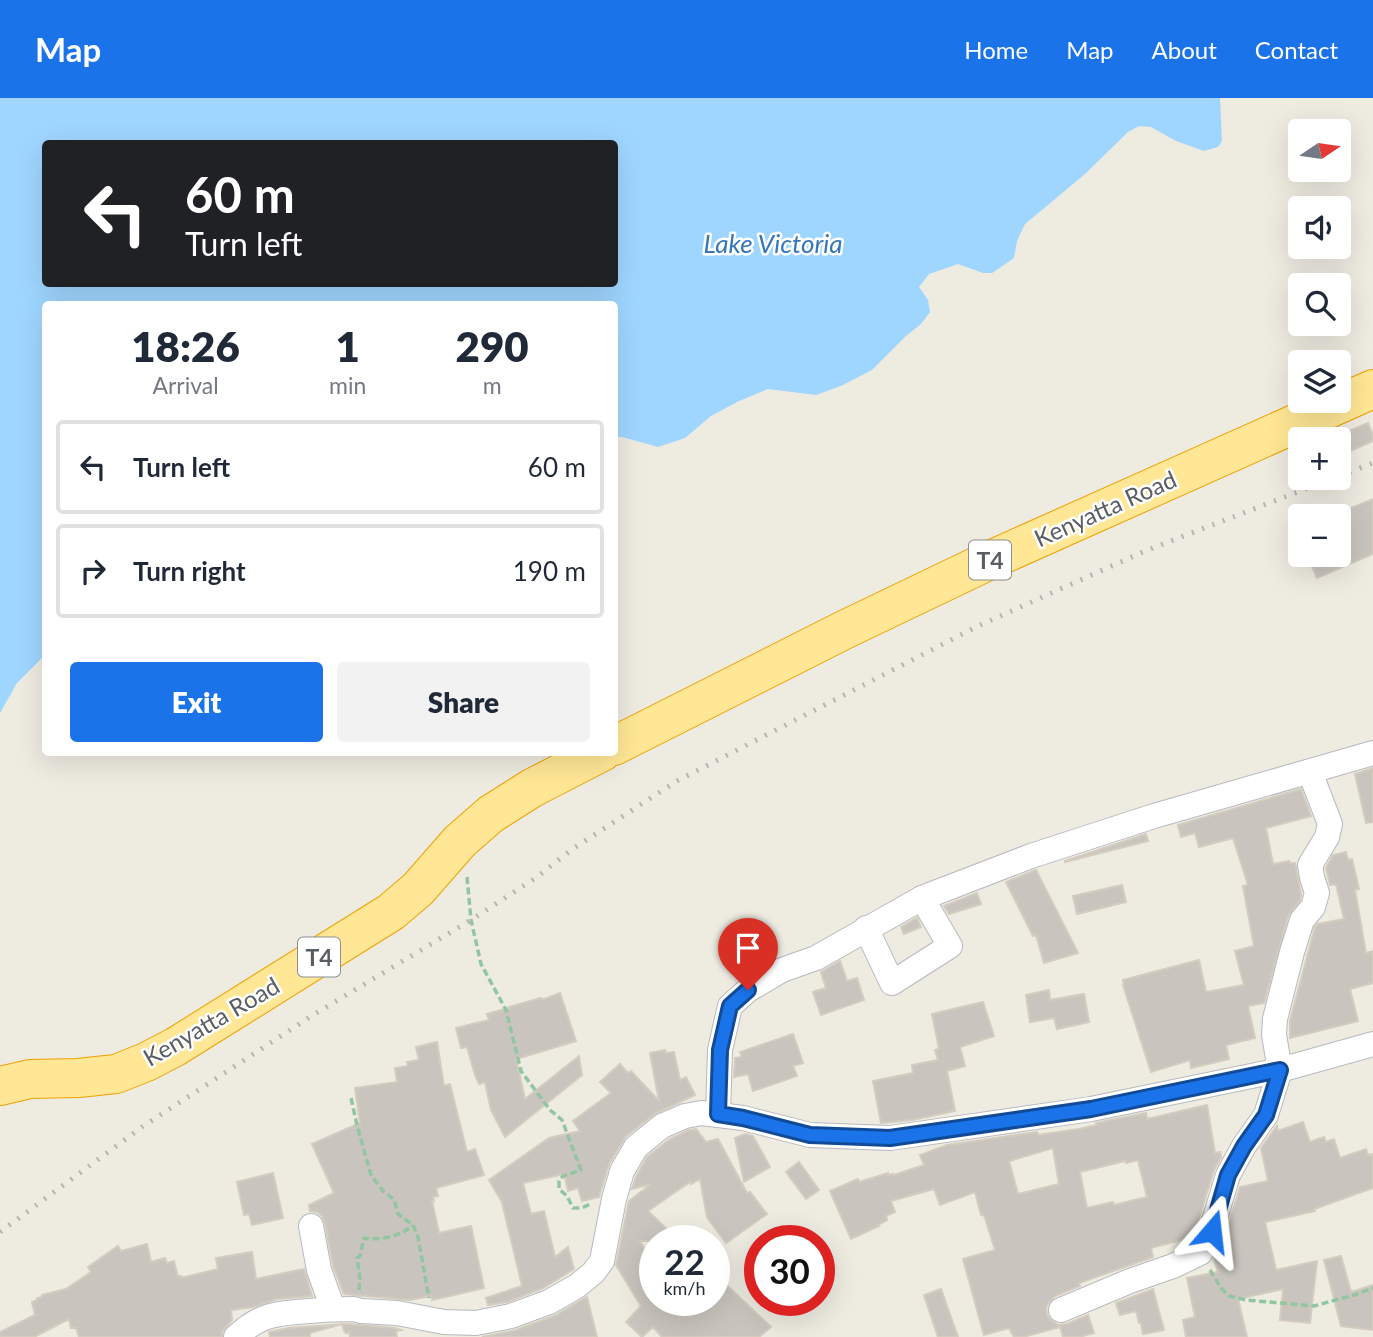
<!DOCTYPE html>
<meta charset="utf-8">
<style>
body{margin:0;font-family:Lato,sans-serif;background:#f2f2f3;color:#1f2937;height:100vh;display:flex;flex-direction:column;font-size:26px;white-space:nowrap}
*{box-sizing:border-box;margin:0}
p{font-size:23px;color:#747a83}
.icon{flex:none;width:38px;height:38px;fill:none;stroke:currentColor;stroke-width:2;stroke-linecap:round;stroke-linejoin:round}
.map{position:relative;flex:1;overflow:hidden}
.panel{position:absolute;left:42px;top:203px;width:576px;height:455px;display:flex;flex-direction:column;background:#fff;border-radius:7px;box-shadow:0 7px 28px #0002}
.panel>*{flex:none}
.top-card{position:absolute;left:42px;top:42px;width:576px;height:147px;border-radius:7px;box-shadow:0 7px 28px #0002;background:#202124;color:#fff;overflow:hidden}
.needle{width:46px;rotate:77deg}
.controls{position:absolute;left:1288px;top:21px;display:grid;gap:14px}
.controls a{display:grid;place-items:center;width:63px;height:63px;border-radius:7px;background:#fff;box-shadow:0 7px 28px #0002;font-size:35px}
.speed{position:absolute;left:639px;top:1127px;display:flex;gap:14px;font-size:35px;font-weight:700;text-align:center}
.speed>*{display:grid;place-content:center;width:91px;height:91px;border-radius:50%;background:#fff;box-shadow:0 7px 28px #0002;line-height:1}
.speed small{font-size:18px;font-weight:400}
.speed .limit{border:10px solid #d22;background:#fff;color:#111}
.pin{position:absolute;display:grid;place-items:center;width:60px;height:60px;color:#fff;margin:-72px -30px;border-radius:50% 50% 50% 0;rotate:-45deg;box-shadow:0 0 7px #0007}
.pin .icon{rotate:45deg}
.me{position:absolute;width:77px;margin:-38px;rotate:17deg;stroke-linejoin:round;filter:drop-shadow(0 0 5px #0008)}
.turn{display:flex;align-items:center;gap:24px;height:147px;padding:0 28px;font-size:32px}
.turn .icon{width:91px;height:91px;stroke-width:2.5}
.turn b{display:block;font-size:49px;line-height:60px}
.eta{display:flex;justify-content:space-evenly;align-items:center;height:119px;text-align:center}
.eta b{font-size:42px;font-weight:800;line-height:49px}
.action{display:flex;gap:14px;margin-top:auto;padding:14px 28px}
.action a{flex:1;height:80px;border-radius:7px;background:#1a73e8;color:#fff;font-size:28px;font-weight:800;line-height:80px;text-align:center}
.action a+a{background:#f2f2f3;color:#1f2937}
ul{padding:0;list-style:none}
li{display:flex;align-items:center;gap:21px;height:94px;margin:0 14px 10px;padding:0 14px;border:4px solid #e0e1e3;border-radius:7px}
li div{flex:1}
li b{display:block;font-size:26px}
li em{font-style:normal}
header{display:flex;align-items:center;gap:42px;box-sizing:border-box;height:98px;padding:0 35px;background:#1a73e8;color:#fff}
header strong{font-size:33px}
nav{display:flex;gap:38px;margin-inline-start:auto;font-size:24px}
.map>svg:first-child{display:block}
.water{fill:#9fd6ff;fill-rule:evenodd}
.building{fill:#c9c5be;stroke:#d3ccbf;stroke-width:2;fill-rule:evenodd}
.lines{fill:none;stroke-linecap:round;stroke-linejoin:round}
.minor-casing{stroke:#b6b9bf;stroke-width:26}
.trunk-casing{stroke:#eea100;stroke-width:40}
.path{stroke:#92c6a0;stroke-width:3.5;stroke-dasharray:7 3.5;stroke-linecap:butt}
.minor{stroke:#fff;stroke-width:24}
.trunk{stroke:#ffe795;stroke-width:38}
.rail{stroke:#b3b4b4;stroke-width:5;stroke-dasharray:2 9;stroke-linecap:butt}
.route-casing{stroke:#114b97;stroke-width:18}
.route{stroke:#1a73e8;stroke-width:12}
.labels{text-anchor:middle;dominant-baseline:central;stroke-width:5;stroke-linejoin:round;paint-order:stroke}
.shield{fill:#fff;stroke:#8b8e92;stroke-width:2}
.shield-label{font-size:23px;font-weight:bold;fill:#595e63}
.street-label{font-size:24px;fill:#595e63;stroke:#fff}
.water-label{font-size:26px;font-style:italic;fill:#3677b8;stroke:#fff}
</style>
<header>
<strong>Map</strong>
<nav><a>Home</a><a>Map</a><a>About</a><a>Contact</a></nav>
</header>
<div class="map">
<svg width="1373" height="1239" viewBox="0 0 1373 1239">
<rect width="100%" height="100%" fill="#eeebe1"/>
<path class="water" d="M 0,0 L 1220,0 L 1222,43 L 1218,49 L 1204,53 L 1176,43 L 1151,29 L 1139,28 L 1128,34 L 1085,76 L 1025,126 L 1017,143 L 1014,160 L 992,175 L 983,175 L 958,166 L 929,176 L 919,189 L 928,202 L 930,214 L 921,226 L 906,238 L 872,272 L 843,287 L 816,297 L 768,291 L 739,303 L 711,318 L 685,340 L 658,349 L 622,339 L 614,339 L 614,206 L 46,206 L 45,557 L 17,585 L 0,615 ZM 46,46 L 614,46 L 614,186 L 46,186 Z"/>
<g class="building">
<polygon points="1368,325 1373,337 1373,343 1339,358 1339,337"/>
<polygon points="1373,401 1373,456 1317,480 1307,457 1339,457 1339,415"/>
<polygon points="1373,670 1373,724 1366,725 1355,676"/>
<polygon points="1301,691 1311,718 1266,730 1273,766 1289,763 1290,765 1295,765 1301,796 1300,802 1288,818 1264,905 1248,908 1255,940 1226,947 1229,961 1191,970 1190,962 1151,974 1123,887 1124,887 1123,882 1199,862 1206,894 1244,887 1235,853 1254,848 1243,788 1248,787 1233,740 1199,749 1195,735 1181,739 1178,727"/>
<polygon points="1146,736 1148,743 1065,764 1065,763"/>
<polygon points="1346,754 1348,762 1352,761 1359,791 1355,792 1366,855 1373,853 1373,885 1350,891 1358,923 1290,940 1290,923 1315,829 1318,826 1344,821 1336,786 1330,787 1326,770 1333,757"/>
<polygon points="1036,772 1078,855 1044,865 1036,837 1033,838 1006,784"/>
<polygon points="1122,787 1126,804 1077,816 1073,798"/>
<polygon points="977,795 981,806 949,816 944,808"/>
<polygon points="917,820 921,829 904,836 901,829"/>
<polygon points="840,863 847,883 857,880 864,902 821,917 813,894 826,890 821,874"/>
<polygon points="1049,892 1050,902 1084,896 1089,924 1057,931 1054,920 1030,924 1026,897"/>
<polygon points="560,895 576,943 516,961 525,1001 579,958 582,977 505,1039 491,1012 485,984 479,986 475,977 467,949 461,950 456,930 489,922 487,916 509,910 509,909 541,900 542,902"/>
<polygon points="983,904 994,938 960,949 965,968 947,973 955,1013 912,1022 881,1025 873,983 913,975 912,967 938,962 935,952 939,951 932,916"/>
<polygon points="793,936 803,965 793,968 797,978 753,993 748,976 734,979 735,960 742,959 740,954"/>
<polygon points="437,944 444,988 450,986 467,1054 475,1051 484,1077 436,1090 438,1098 433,1099 434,1103 432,1103 439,1135 471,1128 484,1190 432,1202 431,1198 410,1202 344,1196 333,1168 325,1125 322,1118 317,1114 310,1113 309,1107 334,1095 312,1046 360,1025 355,990 397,984 395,970 408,968 407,964 419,962 416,949"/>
<polygon points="665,952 666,955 674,954 680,982 686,979 695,997 656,1015 626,1038 609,1066 599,1099 582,1103 578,1090 568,1093 564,1076 523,1085 531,1116 544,1113 555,1159 568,1149 574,1171 543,1190 507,1204 488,1207 486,1200 522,1188 502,1104 489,1082 549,1040 580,1033 573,1023 611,995 600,984 620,966 628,975 631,973 659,1003 650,955"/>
<path d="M 1207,1007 L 1215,1055 L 1220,1054 L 1221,1059 L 1214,1072 L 1193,1139 L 1151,1150 L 1153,1159 L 1079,1185 L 1080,1188 L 1055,1198 L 1050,1203 L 1046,1209 L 1047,1217 L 1052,1223 L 1058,1227 L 1067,1226 L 1088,1217 L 1094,1235 L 1079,1239 L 1063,1239 L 1060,1229 L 1023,1239 L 1014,1239 L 1009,1230 L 984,1237 L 963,1161 L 995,1152 L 984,1117 L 981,1117 L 975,1094 L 940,1107 L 934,1091 L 891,1103 L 895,1114 L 886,1118 L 887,1122 L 878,1127 L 879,1128 L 851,1141 L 830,1093 L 858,1081 L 859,1084 L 888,1075 L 888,1077 L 893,1076 L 894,1077 L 924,1067 L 920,1057 L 947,1047 L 1037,1034 L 1038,1037 L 1079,1031 L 1097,1027 L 1096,1025 L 1146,1015 L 1147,1021 ZM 1053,1050 L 1059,1086 L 1018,1096 L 1009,1063 ZM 1138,1062 L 1147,1099 L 1114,1107 L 1113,1104 L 1087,1110 L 1080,1074 L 1125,1063 L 1126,1065 Z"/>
<polygon points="1303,1024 1310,1044 1324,1039 1326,1044 1334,1041 1340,1060 1366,1051 1368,1057 1373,1056 1373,1090 1314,1111 1315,1113 1265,1124 1276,1172 1317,1163 1310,1225 1280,1222 1283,1191 1238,1201 1247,1239 1186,1239 1183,1222 1195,1219 1187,1180 1218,1174 1214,1161 1225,1138 1240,1089 1268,1083 1261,1050 1277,1028 1278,1033"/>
<polygon points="696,1031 706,1044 718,1041 747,1095 750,1094 767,1116 726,1145 707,1119 700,1081 691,1086 690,1084 648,1113 679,1143 640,1143 654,1168 654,1202 714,1202 714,1175 771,1229 759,1239 662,1239 653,1229 642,1239 626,1224 641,1208 616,1167 629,1103 651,1086 632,1091 636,1079 647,1059 670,1041 689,1032"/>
<polygon points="745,1036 753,1038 770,1069 744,1084 735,1040"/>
<polygon points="799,1064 819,1092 806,1101 786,1074"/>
<polygon points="273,1075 283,1120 252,1127 249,1116 244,1117 237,1084"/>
<polygon points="147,1146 151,1164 165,1160 167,1165 174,1163 178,1179 181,1178 181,1180 218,1171 216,1160 252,1154 256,1181 304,1171 312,1198 277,1201 253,1209 231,1212 232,1222 222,1234 222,1239 79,1239 76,1230 71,1230 69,1221 34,1239 0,1239 0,1234 35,1217 32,1204 37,1202 37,1200 42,1199 42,1197 66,1191 91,1174 88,1169 118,1148 121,1153"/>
<polygon points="1341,1158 1351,1194 1373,1187 1373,1232 1341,1228 1324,1162"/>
<polygon points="941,1191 958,1239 938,1239 924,1197"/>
<polygon points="1153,1191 1164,1232 1143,1236 1141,1225 1139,1225 1136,1213 1120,1217 1116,1205"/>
<polygon points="587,1199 597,1239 482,1239 516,1232 554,1218"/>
<polygon points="342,1226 310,1235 310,1239 270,1239 269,1234 289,1230 347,1226 395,1230 401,1232 396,1233 397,1239 350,1239 349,1234 346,1235 344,1233"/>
</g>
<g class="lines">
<g class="minor-casing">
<g id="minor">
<polyline points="866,830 892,885 950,848 922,800"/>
<polyline points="718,1016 720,952 730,908 748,892 782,872 816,860 922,800 1031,758 1154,718 1373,655"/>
<polyline points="311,1128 319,1172 333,1211"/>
<polyline points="1061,1212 1130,1183 1173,1168 1200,1155 1206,1146 1211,1133 1228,1077 1244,1048 1266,1017 1280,972 1274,937 1275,921 1292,854 1302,822 1313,809 1317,795 1312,779 1310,767 1327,739 1330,726 1310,674"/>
<path d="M 236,1239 C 256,1220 270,1216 297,1214 C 316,1212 335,1211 354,1211 L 361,1213 L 397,1215 L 444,1224 L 476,1225 L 511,1218 L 549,1204 L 577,1188 L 593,1175 L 602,1163 L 614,1101 L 622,1073 L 636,1049 L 662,1028 L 685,1018 L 702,1015 L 743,1020 L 810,1037 L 890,1040 L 1091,1011 L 1280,972 L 1373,946"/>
</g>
</g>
<g class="trunk-casing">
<g id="trunk">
<polyline points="614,648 846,531 988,463 1373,291"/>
<polyline points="0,988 30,981 78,980 116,976 146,964 175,949 391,814 418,791 460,743 491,716 532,690 602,654"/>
</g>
</g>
<g class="path">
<polyline points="467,779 471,822 481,866 506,912 521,973 550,1012 562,1022 581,1072 563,1078 559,1083 559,1091 567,1098 573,1110 581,1110 591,1106"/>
<polyline points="351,1000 357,1027 371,1077 383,1093 392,1100 395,1105 398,1116 413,1127 418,1139 429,1200"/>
<polyline points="1210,1172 1221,1190 1229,1198 1246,1202 1314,1208 1354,1197 1373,1190"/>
<path d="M 359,1192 L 360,1181 L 357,1160 L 360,1158 L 364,1140 C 379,1143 402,1138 413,1127"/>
</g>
<use href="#minor" class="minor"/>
<use href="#trunk" class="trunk"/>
<g class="rail">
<polyline points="1339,378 1373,365"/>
<polyline points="0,1134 142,1029 313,917 471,822 537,779 571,752 677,683 978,528 1145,453 1334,380"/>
</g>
</g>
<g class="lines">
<g class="route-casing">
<polyline id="route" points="748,892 730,908 720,952 718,1016 743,1020 810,1037 890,1040 1091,1011 1280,972 1266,1017 1244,1048 1228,1077 1212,1133"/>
</g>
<use href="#route" class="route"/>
</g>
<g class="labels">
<g class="shield">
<rect x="969" y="442.5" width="42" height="39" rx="5"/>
<rect x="298" y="839.5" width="42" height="39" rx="5"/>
</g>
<g class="shield-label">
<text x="990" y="462">T4</text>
<text x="319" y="859">T4</text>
</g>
<g class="street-label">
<text transform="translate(1105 410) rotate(-24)">Kenyatta Road</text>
<text transform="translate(211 923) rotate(-30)">Kenyatta Road</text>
</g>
<g class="water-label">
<text x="773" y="145">Lake Victoria</text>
</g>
</g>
</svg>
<div class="controls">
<a><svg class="needle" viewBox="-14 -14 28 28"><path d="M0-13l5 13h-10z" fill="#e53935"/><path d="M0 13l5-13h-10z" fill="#747a83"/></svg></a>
<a><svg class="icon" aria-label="sound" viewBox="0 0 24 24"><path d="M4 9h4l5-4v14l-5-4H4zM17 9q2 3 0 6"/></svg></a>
<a><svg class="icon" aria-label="search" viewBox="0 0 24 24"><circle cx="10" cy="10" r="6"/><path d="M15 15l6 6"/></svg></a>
<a><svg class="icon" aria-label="layers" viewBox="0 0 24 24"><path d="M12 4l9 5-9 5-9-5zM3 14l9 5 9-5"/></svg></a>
<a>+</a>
<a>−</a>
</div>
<div class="speed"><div>22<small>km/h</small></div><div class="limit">30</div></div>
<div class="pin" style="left:748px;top:892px;background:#d93025"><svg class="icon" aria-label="arrive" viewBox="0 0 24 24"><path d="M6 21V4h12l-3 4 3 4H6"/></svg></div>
<svg class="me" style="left:1212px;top:1133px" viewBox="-20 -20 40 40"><path d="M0-17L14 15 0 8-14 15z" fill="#1a73e8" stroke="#fff" stroke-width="4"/></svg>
<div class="top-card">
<div class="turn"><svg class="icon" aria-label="left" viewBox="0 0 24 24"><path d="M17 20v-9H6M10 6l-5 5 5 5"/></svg><div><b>60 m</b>Turn left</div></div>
</div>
<section class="panel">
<div class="eta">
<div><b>18:26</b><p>Arrival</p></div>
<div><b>1</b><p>min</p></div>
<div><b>290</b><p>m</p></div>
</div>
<ul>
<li><svg class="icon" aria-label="left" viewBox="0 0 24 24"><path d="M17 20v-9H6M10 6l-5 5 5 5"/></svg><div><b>Turn left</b></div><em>60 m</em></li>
<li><svg class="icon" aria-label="right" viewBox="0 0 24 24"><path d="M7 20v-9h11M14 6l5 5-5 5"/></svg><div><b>Turn right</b></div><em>190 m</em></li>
</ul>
<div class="action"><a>Exit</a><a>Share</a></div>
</section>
</div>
